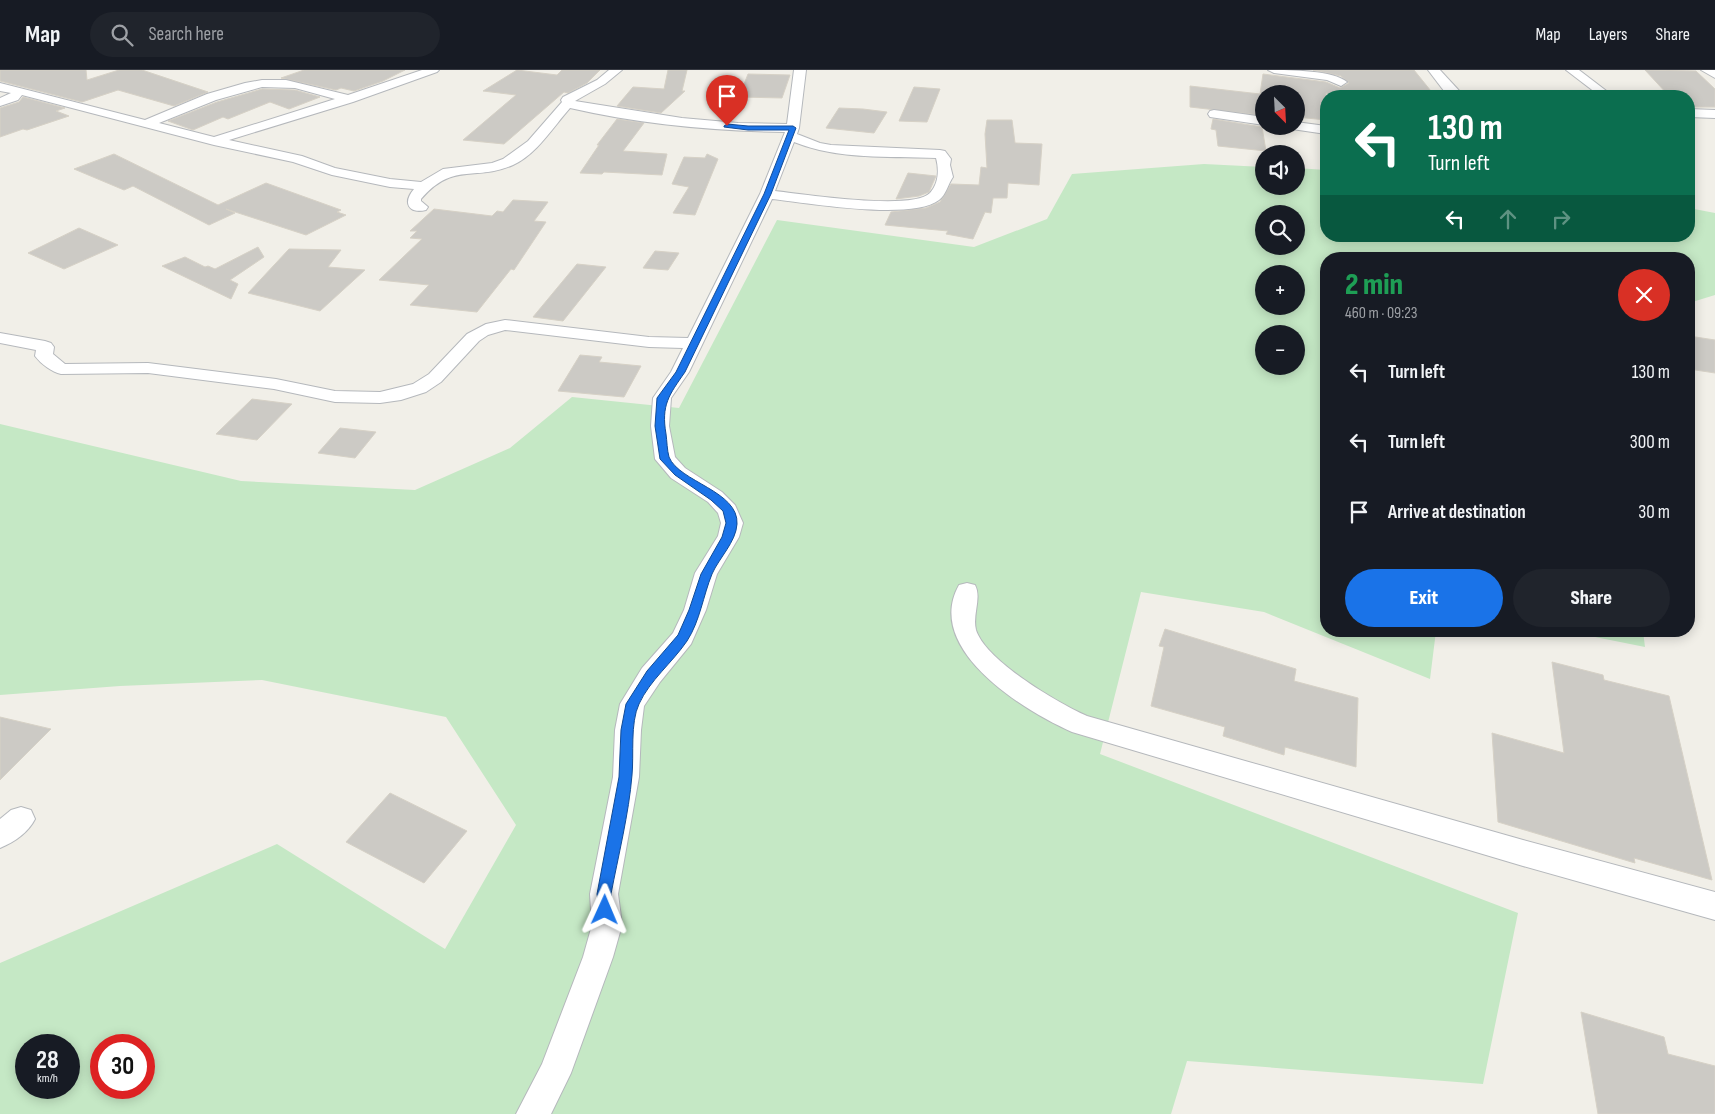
<!DOCTYPE html>
<meta charset="utf-8">
<style>
body{margin:0;font-family:"Sofia Sans Condensed",sans-serif;background:#20242c;color:#f1f3f6;height:100vh;display:flex;flex-direction:column;font-size:19px;white-space:nowrap}
*{box-sizing:border-box;margin:0}
p{font-size:16px;color:#9ea1a6}
.icon{flex:none;width:28px;height:28px;fill:none;stroke:currentColor;stroke-width:2;stroke-linecap:round;stroke-linejoin:round}
.map{position:relative;flex:1;overflow:hidden}
.details{position:absolute;left:1320px;top:182px;width:375px;height:385px;display:flex;flex-direction:column;background:#171b24;border-radius:20px;box-shadow:0 2px 12px #0003}
.details>*{flex:none}
.banner{position:absolute;left:1320px;top:20px;width:375px;height:152px;border-radius:20px;box-shadow:0 2px 12px #0003;background:#0b6e4f;color:#fff;overflow:hidden}
.needle{width:32px;rotate:156deg}
.buttons{position:absolute;left:1255px;top:15px;display:grid;gap:10px}
.buttons a{display:grid;place-items:center;width:50px;height:50px;border-radius:50%;background:#171b24;box-shadow:0 2px 12px #0003;font-size:25px}
.speed{position:absolute;left:15px;top:964px;display:flex;gap:10px;font-size:25px;font-weight:700;text-align:center}
.speed>*{display:grid;place-content:center;width:65px;height:65px;border-radius:50%;background:#171b24;box-shadow:0 2px 12px #0003;line-height:1}
.speed small{font-size:12px;font-weight:400}
.speed .limit{border:8px solid #d22;background:#fff;color:#111}
.pin{position:absolute;display:grid;place-items:center;width:42px;height:42px;color:#fff;margin:-51px -21px;border-radius:50% 50% 50% 0;rotate:-45deg;box-shadow:0 0 5px #0007}
.pin .icon{rotate:45deg}
.me{position:absolute;width:55px;margin:-28px;rotate:1deg;stroke-linejoin:round;filter:drop-shadow(0 0 4px #0008)}
.turn{display:flex;align-items:center;gap:18px;height:105px;padding:0 25px;font-size:22px}
.turn .icon{width:65px;height:65px;stroke-width:2.5}
.turn b{display:block;font-size:35px;line-height:42px}
.lanes{display:flex;align-items:center;height:48px;padding:0 25px;background:#0003;justify-content:center;gap:25px;direction:ltr}
.lanes .off{opacity:.35}
.round{display:grid;place-items:center;flex:none;width:52px;height:52px;border-radius:26px;background:#20242c}
.head{display:flex;align-items:center;justify-content:space-between;height:85px;padding:0 25px}
h1{font-size:30px;font-weight:800;line-height:38px;color:#1e9e55}
.cta{display:flex;gap:10px;margin-top:auto;padding:10px 25px}
.cta a{flex:1;height:58px;border-radius:30px;background:#1a73e8;color:#fff;font-size:20px;font-weight:800;line-height:58px;text-align:center}
.cta a+a{background:#20242c;color:#f1f3f6}
ul{padding:0;list-style:none}
li{display:flex;align-items:center;gap:15px;height:70px;padding:0 25px}
li div{flex:1}
li b{display:block;font-size:19px}
li em{font-style:normal}
header{display:flex;align-items:center;gap:30px;box-sizing:border-box;height:70px;padding:0 25px;background:#171b24;border-bottom:1px solid #363941}
header strong{font-size:24px}
nav{display:flex;gap:28px;margin-inline-start:auto;font-size:18px}
.search{width:350px;height:45px;background:#20242c;display:flex;align-items:center;gap:12px;box-sizing:border-box;padding:0 18px;border-radius:28px;color:#9ea1a6;font-size:19px}
.map>svg:first-child{display:block}
.green{fill:#c5e8c5;fill-rule:evenodd}
.building{fill:#cccac5;stroke:#d6d1c6}
.lines{fill:none;stroke-linecap:round;stroke-linejoin:round}
.street-casing{stroke:#b5b8bc;stroke-width:2}
.street{fill:#fff;fill-rule:evenodd}
.route{fill:#1a73e8;stroke:#114b97}
</style>
<header>
<strong>Map</strong>
<div class="search"><svg class="icon" aria-label="search" viewBox="0 0 24 24"><circle cx="10" cy="10" r="6"/><path d="M15 15l6 6"/></svg>Search here</div>
<nav><a>Map</a><a>Layers</a><a>Share</a></nav>
</header>
<div class="map">
<svg width="1715" height="1044" viewBox="0 0 1715 1044">
<rect width="100%" height="100%" fill="#f1efe8"/>
<g class="green">
<path d="M 1204,94 L 1264,97 L 1264,116 L 1296,116 L 1296,98 L 1326,100 L 1326,166 L 1689,166 L 1689,138 L 1715,143 L 1715,225 L 1689,233 L 1689,189 L 1326,189 L 1326,561 L 1436,561 L 1430,609 L 1264,542 L 1141,522 L 1100,684 L 1518,843 L 1483,1014 L 1187,991 L 1171,1044 L 0,1044 L 0,893 L 277,774 L 445,879 L 516,755 L 446,647 L 262,610 L 120,616 L 0,625 L 0,354 L 241,411 L 415,420 L 510,378 L 572,327 L 679,338 L 777,150 L 974,177 L 1047,149 L 1072,104 ZM 1264,144 L 1296,144 L 1296,176 L 1264,176 ZM 1264,204 L 1296,204 L 1296,236 L 1264,236 ZM 1264,264 L 1296,264 L 1296,296 L 1264,296 ZM 26,975 L 69,975 L 69,1018 L 26,1018 ZM 101,975 L 144,975 L 144,1018 L 101,1018 Z"/>
<polygon points="1565,561 1643,561 1645,577"/>
</g>
<g class="building">
<polygon points="0,0 86,0 87,10 119,0 142,0 208,22 174,36 118,20 82,32 0,11"/>
<polygon points="304,0 405,0 383,11 354,21 341,18 336,20 281,8"/>
<polygon points="517,0 557,5 562,0 600,0 587,13 568,23 564,22 504,74 463,70 516,25 483,21"/>
<polygon points="668,0 687,0 682,21 685,21 661,43 617,36 633,17 664,19"/>
<polygon points="1313,0 1414,0 1435,26 1355,26 1326,23 1326,50 1296,47 1296,24 1264,24 1264,44 1260,45 1190,37 1190,16 1260,24 1263,4 1326,12 1340,18 1349,13 1341,6"/>
<polygon points="1645,0 1696,1 1715,19 1715,37 1689,37 1689,26 1669,26"/>
<polygon points="748,4 790,5 782,28 739,27"/>
<polygon points="914,17 940,19 927,52 899,51"/>
<polygon points="262,19 295,20 320,27 289,39 270,32 228,49 223,47 193,60 168,51 217,32"/>
<polygon points="23,27 65,38 56,41 69,46 27,60 23,59 0,67 0,38 19,32"/>
<polygon points="839,38 863,39 887,42 874,63 826,58"/>
<polygon points="617,49 644,53 623,81 667,84 662,105 604,102 602,104 580,103 599,75 597,75"/>
<polygon points="1213,49 1262,57 1266,81 1218,76 1216,60 1211,59"/>
<polygon points="987,50 1012,50 1015,73 1042,74 1039,115 1008,113 1007,128 993,128 991,143 985,142 973,169 946,164 948,161 885,155 891,142 926,138 940,132 951,114 979,115 981,97 987,98 985,64"/>
<polygon points="114,84 218,135 266,113 341,140 337,142 346,145 306,165 226,139 235,143 209,155 133,116 124,120 74,99"/>
<polygon points="707,84 718,89 695,145 673,143 689,117 672,114 684,87 705,88"/>
<polygon points="908,103 936,106 929,122 919,126 896,129"/>
<polygon points="513,130 548,132 534,151 546,152 514,200 511,199 477,242 410,235 429,215 379,210 422,169 410,168 417,161 410,161 434,139 492,146 497,141 503,142"/>
<polygon points="79,158 118,175 64,199 28,183"/>
<polygon points="258,177 264,187 230,210 238,214 231,229 162,196 185,187 205,197 208,196 215,199"/>
<polygon points="289,179 341,180 328,197 365,200 320,241 248,223"/>
<polygon points="655,181 679,183 668,200 643,198"/>
<polygon points="577,194 606,197 563,251 533,247"/>
<polygon points="1689,266 1715,270 1715,303 1689,299"/>
<polygon points="580,285 602,287 599,292 641,296 624,327 558,321"/>
<polygon points="252,329 292,334 257,370 216,364"/>
<polygon points="340,358 376,362 355,388 318,383"/>
<polygon points="1165,559 1296,599 1294,611 1358,628 1356,697 1285,677 1284,685 1223,666 1225,657 1151,636 1164,577 1159,576"/>
<polygon points="1552,592 1603,605 1604,610 1669,626 1712,810 1634,788 1635,793 1498,752 1492,663 1564,683"/>
<polygon points="0,647 51,659 0,710"/>
<polygon points="390,723 467,761 424,813 346,772"/>
<polygon points="1581,942 1664,967 1668,984 1715,996 1715,1044 1598,1044"/>
</g>
<g class="lines">
<g class="street-casing">
<g id="street">
<path d="M 422,0 L 439,0 L 437,2 L 353,32 L 229,70 L 302,86 L 335,98 L 390,109 L 421,112 L 443,99 L 492,93 L 503,89 L 528,71 L 562,32 L 561,30 L 563,27 L 597,10 L 609,0 L 622,0 L 605,14 L 575,31 L 682,48 L 738,53 L 787,54 L 794,0 L 806,0 L 799,58 L 797,64 L 820,73 L 831,75 L 940,80 L 945,81 L 951,89 L 950,95 L 953,107 C 948,114 946,125 939,130 C 912,151 807,133 772,129 L 689,302 L 671,328 L 669,356 L 675,387 L 685,398 L 722,422 L 735,435 L 743,453 L 739,467 L 717,504 L 706,540 L 691,574 L 660,612 L 644,636 L 641,660 L 639,707 L 618,824 L 622,855 L 613,887 L 571,1003 L 551,1044 L 516,1044 L 542,994 L 583,887 L 592,855 L 590,824 L 613,707 L 615,660 L 620,634 L 642,598 L 673,563 L 684,540 L 695,503 L 718,466 L 721,453 L 718,443 L 708,432 L 671,408 L 655,389 L 651,356 L 653,328 L 671,302 L 683,278 L 649,277 L 505,260 L 488,265 L 479,271 L 441,312 L 426,322 L 401,330 L 380,333 L 335,332 L 274,319 L 148,303 L 61,304 C 52,302 41,294 35,286 L 36,280 L 0,273 L 0,263 L 45,271 L 51,273 L 54,277 L 53,284 L 65,294 L 148,293 L 276,309 L 335,321 L 380,322 L 413,314 L 429,304 L 467,264 L 486,254 L 505,250 L 649,267 L 688,268 L 760,124 L 785,62 C 715,61 639,54 570,38 C 553,57 537,84 513,95 C 475,112 454,91 421,129 L 421,131 L 428,137 L 426,140 C 409,144 402,133 414,119 L 390,117 L 332,105 L 293,92 L 214,75 L 22,25 L 18,30 L 0,36 L 0,28 L 11,23 L 0,21 L 0,13 L 145,50 L 207,24 L 245,13 L 262,10 L 286,10 L 348,25 ZM 262,17 L 295,18 L 335,29 L 214,67 L 159,53 L 216,30 ZM 794,72 C 838,90 889,86 936,88 C 939,99 939,113 930,123 C 913,141 802,124 775,121 Z"/>
<path d="M 1268,0 C 1288,0 1333,0 1347,12 L 1341,16 L 1327,10 L 1274,3 Z"/>
<polygon points="1428,0 1440,0 1464,26 1451,26 1444,21"/>
<polygon points="1566,0 1579,0 1613,26 1600,26"/>
<polygon points="1701,0 1715,0 1715,8"/>
<polygon points="1689,39 1715,40 1715,48 1689,47"/>
<polygon points="1214,40 1264,47 1264,55 1210,47 1208,44 1210,41"/>
<polygon points="1296,52 1326,56 1326,64 1292,59 1290,56 1296,56"/>
<path d="M 967,513 L 975,515 C 982,528 972,545 976,560 C 986,591 1058,633 1087,646 L 1523,770 L 1715,822 L 1715,850 L 1523,796 L 1072,662 C 1024,641 923,579 959,515 Z"/>
<path d="M 21,737 L 31,740 L 35,749 C 28,763 14,772 0,778 L 0,749 L 11,740 Z"/>
</g>
</g>
<use href="#street" class="street"/>
</g>
<path class="route" d="M 727,54 L 748,56 L 793,56 L 796,58 L 771,124 L 685,302 C 669,325 661,335 666,364 C 667,371 667,380 669,387 C 679,412 739,421 737,454 C 736,472 719,488 712,504 C 703,526 700,551 687,571 C 672,593 650,610 639,634 C 630,653 634,685 632,705 C 629,743 618,787 611,824 L 613,840 L 611,845 L 605,847 L 600,845 L 597,824 L 619,707 L 621,660 L 626,634 L 647,601 L 678,565 L 689,540 L 701,504 L 722,467 L 726,453 L 723,441 L 711,430 L 675,405 L 660,389 L 655,356 L 657,328 L 676,302 L 764,124 L 789,60 L 748,60 L 724,57 L 724,56 Z"/>
</svg>
<div class="buttons">
<a><svg class="needle" viewBox="-14 -14 28 28"><path d="M0-13l5 13h-10z" fill="#e53935"/><path d="M0 13l5-13h-10z" fill="#9ea1a6"/></svg></a>
<a><svg class="icon" aria-label="sound" viewBox="0 0 24 24"><path d="M4 9h4l5-4v14l-5-4H4zM17 9q2 3 0 6"/></svg></a>
<a><svg class="icon" aria-label="search" viewBox="0 0 24 24"><circle cx="10" cy="10" r="6"/><path d="M15 15l6 6"/></svg></a>
<a>+</a>
<a>−</a>
</div>
<div class="speed"><div>28<small>km/h</small></div><div class="limit">30</div></div>
<div class="pin" style="left:727px;top:56px;background:#d93025"><svg class="icon" aria-label="arrive" viewBox="0 0 24 24"><path d="M6 21V4h12l-3 4 3 4H6"/></svg></div>
<svg class="me" style="left:605px;top:840px" viewBox="-20 -20 40 40"><path d="M0-17L14 15 0 8-14 15z" fill="#1a73e8" stroke="#fff" stroke-width="4"/></svg>
<div class="banner">
<div class="turn"><svg class="icon" aria-label="left" viewBox="0 0 24 24"><path d="M17 20v-9H6M10 6l-5 5 5 5"/></svg><div><b>130 m</b>Turn left</div></div>
<div class="lanes"><svg class="icon" aria-label="left" viewBox="0 0 24 24"><path d="M17 20v-9H6M10 6l-5 5 5 5"/></svg><svg class="icon off" aria-label="ahead" viewBox="0 0 24 24"><path d="M12 20V5M6 11l6-6 6 6"/></svg><svg class="icon off" aria-label="right" viewBox="0 0 24 24"><path d="M7 20v-9h11M14 6l5 5-5 5"/></svg></div>
</div>
<section class="details">
<div class="head"><div><h1>2 min</h1><p>460 m · 09:23</p></div><a class="round" style="background:#d93025;color:#fff"><svg class="icon" aria-label="close" viewBox="0 0 24 24"><path d="M6 6l12 12M18 6L6 18"/></svg></a></div>
<ul>
<li><svg class="icon" aria-label="left" viewBox="0 0 24 24"><path d="M17 20v-9H6M10 6l-5 5 5 5"/></svg><div><b>Turn left</b></div><em>130 m</em></li>
<li><svg class="icon" aria-label="left" viewBox="0 0 24 24"><path d="M17 20v-9H6M10 6l-5 5 5 5"/></svg><div><b>Turn left</b></div><em>300 m</em></li>
<li><svg class="icon" aria-label="arrive" viewBox="0 0 24 24"><path d="M6 21V4h12l-3 4 3 4H6"/></svg><div><b>Arrive at destination</b></div><em>30 m</em></li>
</ul>
<div class="cta"><a>Exit</a><a>Share</a></div>
</section>
</div>
